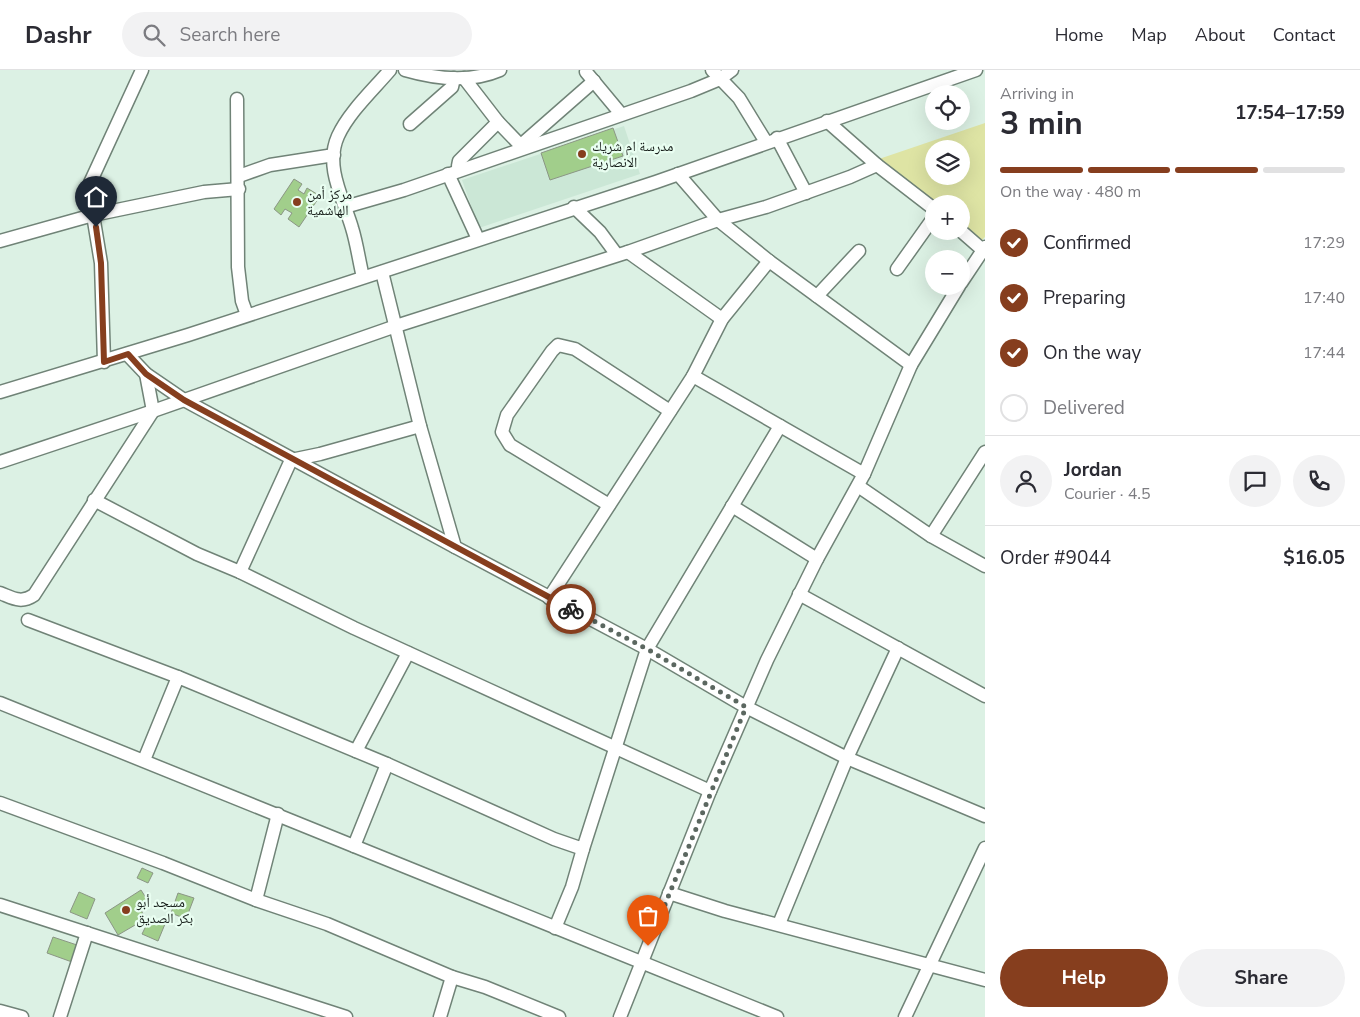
<!DOCTYPE html>
<meta charset="utf-8">
<style>
:root{--surface:#fff;--page:#f2f2f3;--text:#2b2b33;--muted:#7c7c81;--line:#e1e1e2;--accent:#863e1e}
body{margin:0;font-family:"Nunito Sans","Noto Naskh Arabic",sans-serif;background:var(--page);color:var(--text);height:100vh;display:flex;flex-direction:column;font-size:19px;white-space:nowrap}
*{box-sizing:border-box;margin:0}
p{font-size:16px;color:var(--muted)}
.icon{flex:none;width:28px;height:28px;fill:none;stroke:currentColor;stroke-width:2;stroke-linecap:round;stroke-linejoin:round}
.map{position:relative;flex:1;overflow:hidden}
.sheet{display:flex;flex-direction:column;background:var(--surface);width:375px}
.sheet>*{flex:none}
.fabs{position:absolute;left:925px;top:15px;display:grid;gap:10px}
.fabs a{display:grid;place-items:center;width:45px;height:45px;border-radius:50%;background:var(--surface);box-shadow:0 5px 20px #0002;font-size:25px}
.pin{position:absolute;display:grid;place-items:center;width:42px;height:42px;color:#fff;margin:-51px -21px;border-radius:50% 50% 50% 0;rotate:-45deg;box-shadow:0 0 5px #0007}
.pin .icon{rotate:45deg}
.courier{position:absolute;display:grid;place-items:center;width:50px;height:50px;margin:-25px;border:4px solid #863e1e;border-radius:50%;background:#fff;color:#222;box-shadow:0 1px 6px #0007}
.summary em{font-style:normal;font-weight:700}
.summary div{display:flex;flex-direction:column-reverse}
.summary{display:flex;align-items:center;justify-content:space-between;height:85px;padding:0 15px}
h1{font-size:32px;font-weight:700;line-height:38px}
.bar{display:grid;grid-template-columns:repeat(4,1fr);gap:8px 5px;align-content:center;height:60px;padding:0 15px}
.bar i{height:6px;border-radius:4px;background:var(--line)}
.bar .on{background:var(--accent)}
.bar p{grid-column:span 4}
.line{display:flex;align-items:center;gap:12px;padding:0 15px;border-top:1px solid var(--line)}
.line div{flex:1}
.round{display:grid;place-items:center;flex:none;width:52px;height:52px;border-radius:26px;background:var(--page)}
ol{padding:0 15px;list-style:none}
li{display:flex;align-items:center;gap:15px;height:55px}
li p{margin-inline-start:auto}
li .icon{padding:5px;border-radius:50%;background:var(--accent);color:#fff;stroke-width:4}
li:last-child{color:var(--muted)}
li i{width:28px;height:28px;border:2px solid var(--line);border-radius:50%}
.action{display:flex;gap:10px;margin-top:auto;padding:10px 15px}
.action a{flex:1;height:58px;border-radius:30px;background:var(--accent);color:#fff;font-size:20px;font-weight:700;line-height:58px;text-align:center}
.action a+a{background:var(--page);color:var(--text)}
header{display:flex;align-items:center;gap:30px;box-sizing:border-box;height:70px;padding:0 25px;background:var(--surface);border-bottom:1px solid var(--line)}
header strong{font-size:24px}
nav{display:flex;gap:28px;margin-inline-start:auto;font-size:18px}
.search{width:350px;height:45px;background:var(--page);display:flex;align-items:center;gap:12px;box-sizing:border-box;padding:0 18px;border-radius:28px;color:var(--muted);font-size:19px}
main{display:flex;flex:1;min-height:0}
.map>svg:first-child{display:block}
.built{fill:#cbe7d6}
.green{fill:#dee4a4;fill-rule:evenodd}
.building{fill:#a1ce8b;stroke:#8b9685}
.lines{fill:none;stroke-linecap:round;stroke-linejoin:round}
.minor-casing{stroke:#708377;stroke-width:15}
.minor{stroke:#fff;stroke-width:12}
.done{stroke:#5b6760;stroke-width:5;stroke-dasharray:0 9}
.route{stroke:#863e1e;stroke-width:6}
.poi-dot{fill:#863e1e;stroke:#e9fef1;stroke-width:2}
.labels{text-anchor:middle;dominant-baseline:central;stroke-width:4.5;stroke-linejoin:round;paint-order:stroke}
.poi-label{font-size:14px;fill:#161d19;stroke:#e9fef1;text-anchor:start}
</style>
<header>
<strong>Dashr</strong>
<div class="search"><svg class="icon" aria-label="search" viewBox="0 0 24 24"><circle cx="10" cy="10" r="6"/><path d="M15 15l6 6"/></svg>Search here</div>
<nav><a>Home</a><a>Map</a><a>About</a><a>Contact</a></nav>
</header>
<main>
<div class="map">
<svg width="985" height="947" viewBox="0 0 985 947">
<rect width="100%" height="100%" fill="#dcf1e4"/>
<path class="built" d="M624 56 640 104 479 158 462 110Z"/>
<path class="green" d="M985 53V167L979 173 961 158V134H934L876 90ZM934 79H961V106H934Z"/>
<g class="building">
<path d="M613 58 623 86 550 110 541 83Z"/>
<path d="M294 109 302 114 298 120 304 124 307 118 320 126 299 157 288 149 292 143 285 139 281 145 274 139Z"/>
<path d="M142 798 153 803 148 813 137 808Z"/>
<path d="M141 820 148 831 139 836 143 844 142 851 118 865 105 843Z"/>
<path d="M79 822 95 829 87 849 70 842Z"/>
<path d="M178 823 194 828 186 849 171 843Z"/>
<path d="M150 848 165 854 158 871 142 864Z"/>
<path d="M53 867 77 875 72 892 47 883Z"/>
</g>
<g class="lines">
<g class="minor-casing">
<g id="minor">
<path d="M142 0 90 113 89 126 93 145 204 122 239 119"/>
<path d="M405 0C436 9 470 13 500 0"/>
<path d="M712 0 739 28 766 72"/>
<path d="M586 2 621 44"/>
<path d="M464 8 498 52 523 78"/>
<path d="M237 29 238 197 242 231 247 245"/>
<path d="M827 51 877 95 934 139"/>
<path d="M410 54 452 17 454 8"/>
<path d="M777 68 806 123"/>
<path d="M521 75 594 11"/>
<path d="M460 100 458 96 459 91 498 52"/>
<path d="M448 104 478 169"/>
<path d="M678 104 718 150 769 191 911 295"/>
<path d="M239 106 270 95 334 85"/>
<path d="M345 137 404 120 691 21 720 9 732 0"/>
<path d="M574 137 600 162 617 185"/>
<path d="M961 161 985 182"/>
<path d="M0 171 93 145 101 193 104 292"/>
<path d="M628 182 722 249"/>
<path d="M897 199 934 147"/>
<path d="M382 202 420 356 455 477 647 579 746 637 847 688 985 746"/>
<path d="M363 207C359 191 357 174 352 158 344 130 324 97 338 66 349 42 373 20 390 0"/>
<path d="M961 213 985 177"/>
<path d="M817 226 859 181"/>
<path d="M127 284 146 304 184 330 455 477"/>
<path d="M693 306 864 404"/>
<path d="M0 322 188 265 656 112 976 0"/>
<path d="M0 392 153 341 396 256 628 182 718 150 766 137 850 107 877 95"/>
<path d="M858 416 931 466 985 496"/>
<path d="M94 430 197 484 240 502 354 558 710 721"/>
<path d="M609 435 510 375 502 362 507 345 552 281 558 275 575 279 670 341"/>
<path d="M732 436 817 489"/>
<path d="M931 466 985 382"/>
<path d="M240 502 291 390 320 384 420 356"/>
<path d="M0 523C13 528 21 534 34 525L153 341 146 304"/>
<path d="M799 524 985 626"/>
<path d="M549 528 693 306 722 249 769 191"/>
<path d="M28 550 178 607"/>
<path d="M0 633 777 947"/>
<path d="M356 681 408 583"/>
<path d="M144 690 178 607 387 694 554 769 583 779 647 579 780 356"/>
<path d="M0 733 163 793 256 830 327 854 452 907 485 917 559 947"/>
<path d="M354 776 387 694"/>
<path d="M669 823 725 841 985 910"/>
<path d="M256 830 278 744"/>
<path d="M0 835 346 947"/>
<path d="M779 854 847 688 898 578"/>
<path d="M555 858 572 817 583 779"/>
<path d="M0 941 22 947"/>
<path d="M60 947 87 863"/>
<path d="M440 947 452 907"/>
<path d="M620 947 710 721 767 590 817 489 864 404 911 295 959 216"/>
<path d="M905 947 985 778"/>
</g>
</g>
<use href="#minor" class="minor"/>
</g>
<g class="lines">
<path class="done" d="M571 539 647 579 746 637 648 876"/>
<path class="route" d="M96 157 101 193 104 292 128 284 146 304 184 330 571 539"/>
</g>
<g class="poi-dot">
<circle cx="582" cy="84" r="5"/>
<circle cx="297" cy="132" r="5"/>
<circle cx="126" cy="840" r="5"/>
</g>
<g class="labels">
<g class="poi-label">
<text x="592" y="76">مدرسة ام شريك<tspan x="592" dy="16">الانصارية</tspan></text>
<text x="307" y="124">مركز أمن<tspan x="307" dy="16">الهاشمية</tspan></text>
<text x="136" y="832">مسجد أبو<tspan x="136" dy="16">بكر الصديق</tspan></text>
</g>
</g>
</svg>
<div class="fabs">
<a><svg class="icon" aria-label="locate" viewBox="0 0 24 24"><circle cx="12" cy="12" r="6"/><path d="M12 2v4M12 18v4M2 12h4M18 12h4"/></svg></a>
<a><svg class="icon" aria-label="layers" viewBox="0 0 24 24"><path d="M12 4l9 5-9 5-9-5zM3 14l9 5 9-5"/></svg></a>
<a>+</a>
<a>−</a>
</div>
<div class="pin" style="left:648px;top:876px;background:#ea580c"><svg class="icon" aria-label="bag" viewBox="0 0 24 24"><path d="M5 8h14l-1 12H6zM9 8a3 3 0 0 1 6 0"/></svg></div>
<div class="pin" style="left:96px;top:157px;background:#1f2937"><svg class="icon" aria-label="home" viewBox="0 0 24 24"><path d="M3 11l9-7 9 7M6 9v11h12V9"/></svg></div>
<div class="courier" style="left:571px;top:539px"><svg class="icon" aria-label="bike" viewBox="0 0 24 24"><circle cx="6" cy="16" r="4"/><circle cx="18" cy="16" r="4"/><path d="M6 16l4-8h5l3 8M10 8l3 8H6M13 5h3"/></svg></div>
</div>
<section class="sheet">
<div class="summary"><div><h1>3 min</h1><p>Arriving in</p></div><em>17:54–17:59</em></div>
<div class="bar"><i class="on"></i><i class="on"></i><i class="on"></i><i></i><p>On the way · 480 m</p></div>
<ol>
<li><svg class="icon" aria-label="check" viewBox="0 0 24 24"><path d="M5 12l5 5 9-10"/></svg>Confirmed<p>17:29</p></li>
<li><svg class="icon" aria-label="check" viewBox="0 0 24 24"><path d="M5 12l5 5 9-10"/></svg>Preparing<p>17:40</p></li>
<li><svg class="icon" aria-label="check" viewBox="0 0 24 24"><path d="M5 12l5 5 9-10"/></svg>On the way<p>17:44</p></li>
<li><i></i>Delivered</li>
</ol>
<div class="line" style="height:90px"><a class="round"><svg class="icon" aria-label="person" viewBox="0 0 24 24"><circle cx="12" cy="8" r="4"/><path d="M4 21q1-7 8-7t8 7"/></svg></a><div><b>Jordan</b><p>Courier · 4.5</p></div><a class="round"><svg class="icon" aria-label="chat" viewBox="0 0 24 24"><path d="M4 5h16v11H9l-5 4z"/></svg></a><a class="round"><svg class="icon" aria-label="phone" viewBox="0 0 24 24"><path d="M5 4h4l2 5-3 2q2 4 5 5l2-3 5 2v4C11 20 4 13 5 4z"/></svg></a></div>
<div class="line" style="height:65px"><div>Order #9044</div><b>$16.05</b></div>
<div class="action"><a>Help</a><a>Share</a></div>
</section>
</main>
